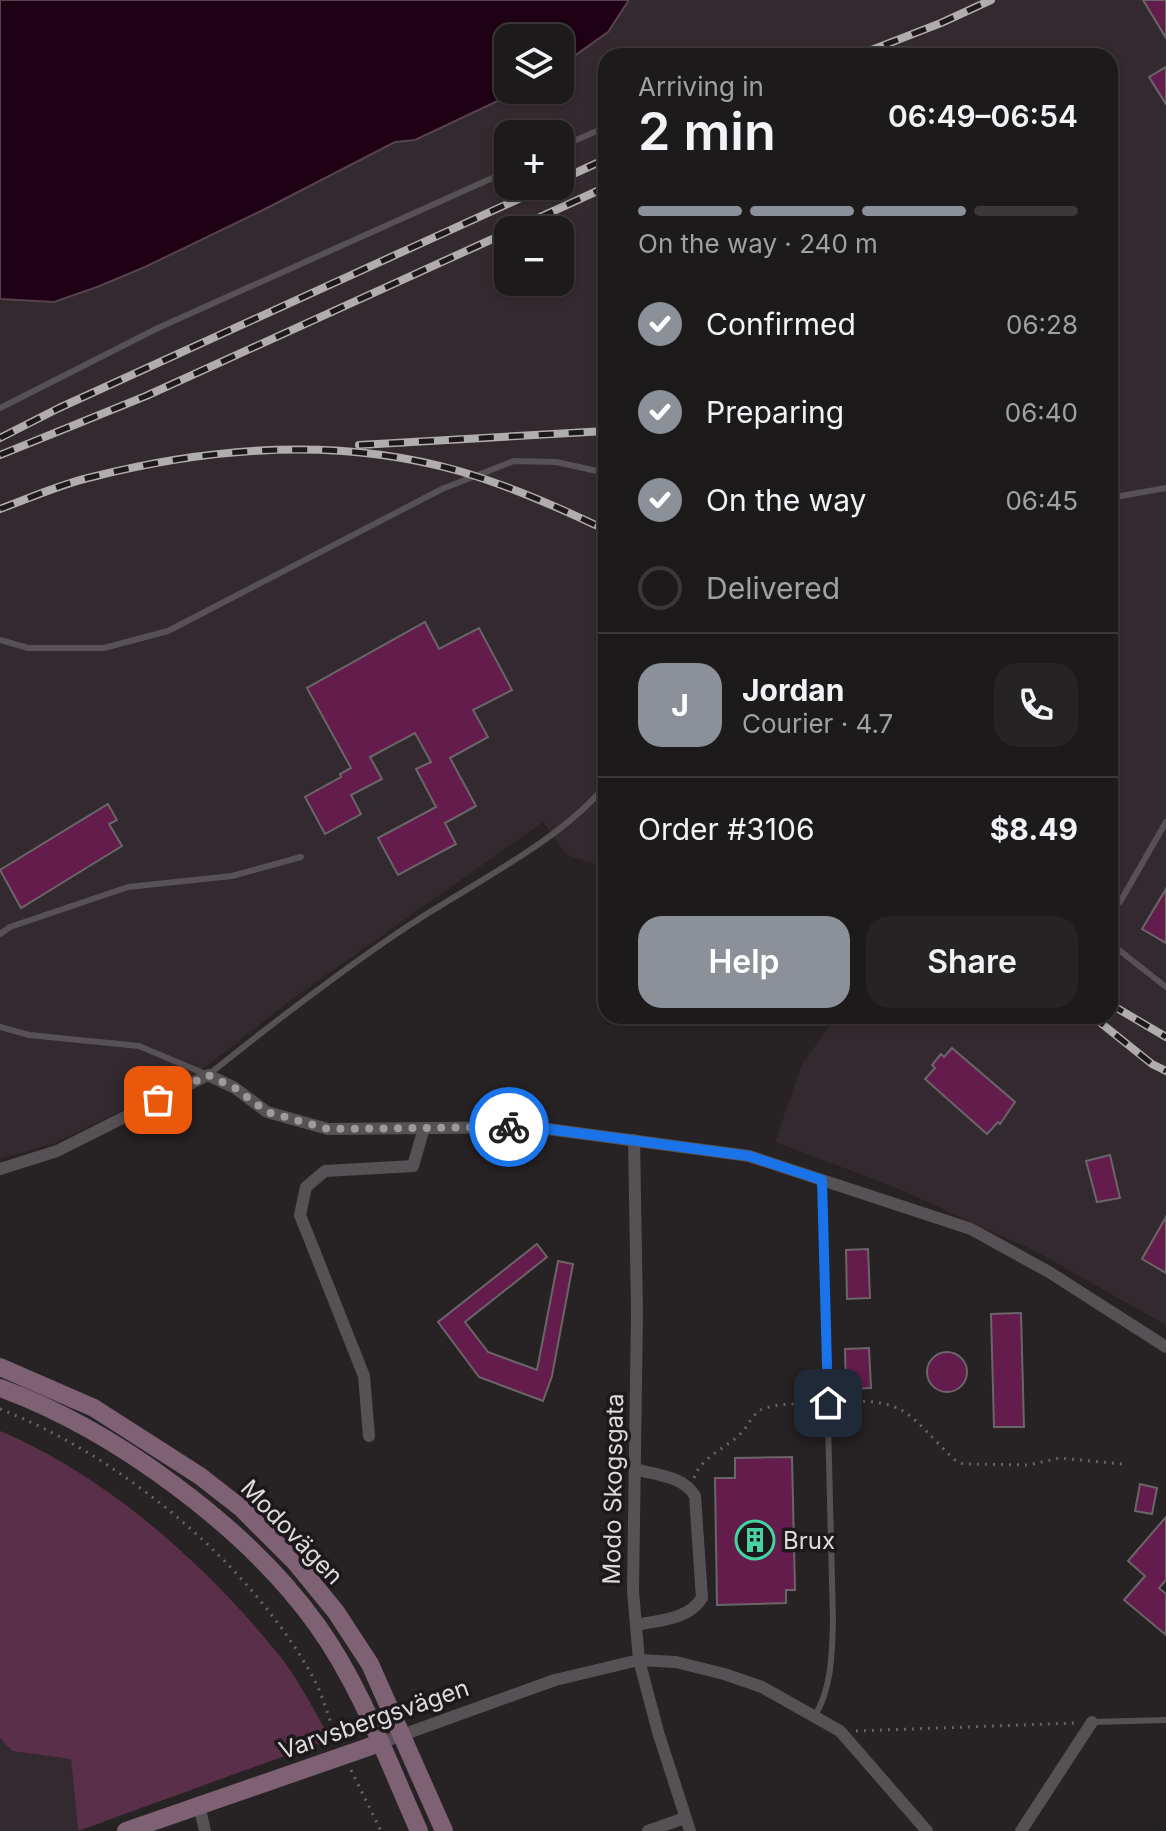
<!DOCTYPE html>
<meta charset="utf-8">
<style>
:root{--surface:#1d1a1b;--page:#252324;--text:#f1f3f6;--muted:#a0a1a3;--line:#3b383a;--accent:#8c9099}
body{margin:0;font-family:Inter,sans-serif;background:var(--page);color:var(--text);height:100vh;display:flex;flex-direction:column;font-size:30px;white-space:nowrap}
*{box-sizing:border-box;margin:0}
p{font-size:26px;color:var(--muted)}
.icon{flex:none;width:44px;height:44px;fill:none;stroke:currentColor;stroke-width:2;stroke-linecap:round;stroke-linejoin:round}
.map{position:relative;flex:1;overflow:hidden}
.panel{position:absolute;left:598px;top:48px;width:520px;height:976px;display:flex;flex-direction:column;background:var(--surface);border-radius:24px;box-shadow:0 2px 6px #0004,0 0 0 2px var(--line)}
.panel>*{flex:none}
.fabs{position:absolute;left:494px;top:24px;display:grid;gap:16px}
.fabs a{display:grid;place-items:center;width:80px;height:80px;border-radius:16px;background:var(--surface);box-shadow:0 2px 6px #0004,0 0 0 2px var(--line);font-size:40px}
.pin{position:absolute;display:grid;place-items:center;width:68px;height:68px;color:#fff;margin:-34px;border-radius:16px;box-shadow:0 4px 12px #0006}
.courier{position:absolute;display:grid;place-items:center;width:80px;height:80px;margin:-40px;border:6px solid #1a73e8;border-radius:50%;background:#fff;color:#222;box-shadow:0 2px 10px #0007}
.summary em{font-style:normal;font-weight:600}
.summary div{display:flex;flex-direction:column-reverse}
.summary{display:flex;align-items:center;justify-content:space-between;height:136px;padding:0 40px}
h1{font-size:52px;font-weight:600;line-height:60px}
.bar{display:grid;grid-template-columns:repeat(4,1fr);gap:12px 8px;align-content:center;height:96px;padding:0 40px}
.bar i{height:10px;border-radius:6px;background:var(--line)}
.bar .current{background:var(--accent)}
.bar p{grid-column:span 4}
.line{display:flex;align-items:center;gap:20px;padding:0 40px;border-top:2px solid var(--line)}
.line div{flex:1}
.round{display:grid;place-items:center;flex:none;width:84px;height:84px;border-radius:24px;background:var(--page)}
ol{padding:0 40px;list-style:none}
li{display:flex;align-items:center;gap:24px;height:88px}
li p{margin-inline-start:auto}
li .icon{padding:8px;border-radius:50%;background:var(--accent);color:#fff;stroke-width:4}
li:last-child{color:var(--muted)}
li i{width:44px;height:44px;border:4px solid var(--line);border-radius:50%}
.button{display:flex;gap:16px;margin-top:auto;padding:16px 40px}
.button a{flex:1;height:92px;border-radius:24px;background:var(--accent);color:#fff;font-size:32px;font-weight:600;line-height:92px;text-align:center}
.button a+a{background:var(--page);color:var(--text)}
.map>svg:first-child{display:block}
.built{fill:#332a30;fill-rule:evenodd}
.green{fill:#5a2f49}
.water{fill:#1f0014;stroke:#584250;stroke-width:2}
.building{fill:#641c4c;stroke:#6a6568;stroke-width:2}
.lines{fill:none;stroke-linecap:round;stroke-linejoin:round}
.path{stroke:#686365;stroke-width:3;stroke-dasharray:2 6;stroke-linecap:butt}
.lane{stroke:#565154;stroke-width:6}
.street{stroke:#565154;stroke-width:12}
.secondary{stroke:#7e6172;stroke-width:18}
.rail-casing{stroke:#b0adae;stroke-width:8}
.rail{stroke:#1d181b;stroke-width:5;stroke-dasharray:15;stroke-linecap:butt}
.done{stroke:#9e9a9c;stroke-width:8;stroke-dasharray:0 14.4}
.route{stroke:#1a73e8;stroke-width:10}
.labels{text-anchor:middle;dominant-baseline:central;stroke-width:7;stroke-linejoin:round;paint-order:stroke}
.street-label{font-size:24px;fill:#dedbdc;stroke:#1d181b}
.poi-label{font-size:24px;fill:#dedbdc;stroke:#1d181b;text-anchor:start}
</style>
<div class="map">
<svg width="1166" height="1831" viewBox="0 0 1166 1831">
<rect width="100%" height="100%" fill="#272224"/>
<g class="built">
<path d="M629 0H1166V1325L1035 1251 892 1186 775 1142 802 1064 837 1016H1110V56H606V867L567 855 543 822 291 1000 197 1074 55 1143 0 1159V299L54 302 97 287 145 267 265 209 396 142 415 140 521 90H560V66L608 32ZM508 134H560V186H508ZM508 230H560V282H508Z"/>
<path d="M0 1738 12 1751 71 1758 78 1831H0Z"/>
</g>
<path class="green" d="M0 1431C108 1476 211 1569 283 1660 301 1684 315 1713 331 1739L78 1831 71 1759 12 1751 0 1738Z"/>
<path class="water" d="M0 0H629L608 32 560 66V38H508V90H521L415 140 395 142 265 209 145 267 97 287 54 302 0 299Z"/>
<g class="building">
<path d="M1143 0H1166V38Z"/>
<path d="M1166 67V104L1149 77Z"/>
<path d="M425 622 439 649 479 628 512 690 473 710 488 737 450 758 476 806 445 823 456 844 398 875 378 838 436 807 416 769 431 762 415 733 370 757 382 779 351 795 361 814 325 834 305 797 341 777 340 774 351 768 307 688Z"/>
<path d="M108 804 117 820 109 824 122 846 21 908 0 870Z"/>
<path d="M1166 889V943L1142 929Z"/>
<path d="M952 1048 1015 1102 1000 1124 998 1122 987 1134 925 1079 935 1068 932 1065 941 1054 944 1057Z"/>
<path d="M1110 1155 1120 1198 1097 1202 1086 1161Z"/>
<path d="M1166 1217V1273L1142 1259Z"/>
<path d="M537 1244 547 1257 465 1322 488 1352 537 1370 558 1261 573 1264 552 1376 543 1401 479 1377 438 1322Z"/>
<path d="M868 1249 870 1298 847 1299 846 1250Z"/>
<path d="M1021 1313 1024 1427H994L991 1314Z"/>
<path d="M869 1348 871 1388 846 1389 845 1349Z"/>
<circle cx="947" cy="1372" r="20"/>
<path d="M792 1457 795 1590H786V1603L717 1605 715 1478H735V1458Z"/>
<path d="M1140 1484 1157 1488 1152 1514 1135 1511Z"/>
<path d="M1166 1517V1580L1159 1588 1166 1594V1635L1124 1600 1145 1576 1128 1561Z"/>
</g>
<g class="lines">
<g class="path">
<path d="M839 1402C909 1397 909 1417 955 1460L963 1464 1028 1465 1060 1458 1122 1464"/>
<path d="M0 1409C121 1456 251 1564 314 1679 324 1698 329 1721 338 1741"/>
<path d="M694 1478C701 1456 728 1448 743 1431 749 1424 754 1412 763 1409 781 1402 801 1405 819 1403"/>
<path d="M856 1731 1076 1723"/>
<path d="M351 1770 381 1831"/>
</g>
<g class="lane">
<path d="M560 147 606 127"/>
<path d="M0 408 158 328 508 171"/>
<path d="M1110 498 1166 488"/>
<path d="M0 640 28 648H104L168 631 442 489 514 461 556 462 606 473"/>
<path d="M1120 902 1166 822"/>
<path d="M0 934 10 927 128 887 232 876 301 857"/>
<path d="M1110 943 1166 987"/>
<path d="M0 1027 29 1035 139 1046 208 1075C273 1023 339 972 408 926 471 884 558 843 606 785"/>
<path d="M815 1716C832 1686 832 1654 833 1621L822 1180"/>
<path d="M1092 1722 1166 1720"/>
</g>
<g class="street">
<path d="M634 1140 637 1312 633 1591 639 1660 658 1732 690 1831"/>
<path d="M0 1169 57 1151 208 1075 235 1088 267 1112 328 1129 533 1127 749 1156 971 1229 1049 1272 1166 1347"/>
<path d="M369 1436 364 1376 300 1215 306 1187 325 1171 413 1166 424 1128"/>
<path d="M635 1469C655 1475 684 1476 695 1496L702 1598C688 1620 659 1620 636 1625"/>
<path d="M380 1743 555 1680 639 1660 676 1662 724 1674 762 1687 840 1731 927 1831"/>
<path d="M199 1804 205 1831"/>
<path d="M648 1831 685 1818"/>
<path d="M1021 1831 1092 1722"/>
</g>
<g class="secondary">
<path d="M0 1367 94 1408 200 1476 241 1508 296 1563 336 1612 370 1664 444 1831"/>
<path d="M0 1388C113 1429 247 1527 317 1625 361 1686 388 1762 419 1831"/>
<path d="M126 1831 380 1743"/>
</g>
<g class="rail-casing">
<g id="rail">
<path d="M856 56 941 23 991 0"/>
<path d="M560 180 606 159"/>
<path d="M512 230 606 187"/>
<path d="M0 438 59 408 547 186"/>
<path d="M359 445 606 431"/>
<path d="M0 455 146 396 508 232"/>
<path d="M0 509C30 498 61 484 92 477 211 447 339 437 459 471 510 486 558 507 606 530"/>
<path d="M1110 1004 1166 1037"/>
<path d="M1092 1016 1152 1064 1166 1071"/>
</g>
</g>
<use href="#rail" class="rail"/>
</g>
<g class="lines">
<path class="done" d="M158 1100 208 1075 235 1088 267 1112 328 1129 509 1127"/>
<path class="route" d="M509 1127H533L749 1156 822 1180 828 1403"/>
</g>
<defs>
<g id="building-ring" transform="scale(2)"><circle r="9.5" fill="#1d181b" stroke="#45d49f" stroke-width="1.5"/><path d="M-4-6H4V6H1V3H-1V6H-4ZM-2.5-4.3h1.7v1.8h-1.7ZM.8-4.3h1.7v1.8H.8ZM-2.5-1h1.7V.8h-1.7ZM.8-1h1.7V.8H.8Z" fill="#45d49f"/></g>
</defs>
<g fill-rule="evenodd">
<use href="#building-ring" x="755" y="1540"/>
</g>
<g class="labels">
<g class="street-label">
<text transform="translate(613 1489) rotate(-89)">Modo Skogsgata</text>
<text transform="translate(292 1532) rotate(46)">Modovägen</text>
<text transform="translate(374 1719) rotate(-19)">Varvsbergsvägen</text>
</g>
<g class="poi-label">
<text x="783" y="1540">Brux</text>
</g>
</g>
</svg>
<div class="fabs">
<a><svg class="icon" aria-label="layers" viewBox="0 0 24 24"><path d="M12 4l9 5-9 5-9-5zM3 14l9 5 9-5"/></svg></a>
<a>+</a>
<a>−</a>
</div>
<div class="pin" style="left:158px;top:1100px;background:#ea580c"><svg class="icon" aria-label="bag" viewBox="0 0 24 24"><path d="M5 8h14l-1 12H6zM9 8a3 3 0 0 1 6 0"/></svg></div>
<div class="pin" style="left:828px;top:1403px;background:#1f2937"><svg class="icon" aria-label="home" viewBox="0 0 24 24"><path d="M3 11l9-7 9 7M6 9v11h12V9"/></svg></div>
<div class="courier" style="left:509px;top:1127px"><svg class="icon" aria-label="bike" viewBox="0 0 24 24"><circle cx="6" cy="16" r="4"/><circle cx="18" cy="16" r="4"/><path d="M6 16l4-8h5l3 8M10 8l3 8H6M13 5h3"/></svg></div>
<section class="panel">
<div class="summary"><div><h1>2 min</h1><p>Arriving in</p></div><em>06:49–06:54</em></div>
<div class="bar"><i class="current"></i><i class="current"></i><i class="current"></i><i></i><p>On the way · 240 m</p></div>
<ol>
<li><svg class="icon" aria-label="check" viewBox="0 0 24 24"><path d="M5 12l5 5 9-10"/></svg>Confirmed<p>06:28</p></li>
<li><svg class="icon" aria-label="check" viewBox="0 0 24 24"><path d="M5 12l5 5 9-10"/></svg>Preparing<p>06:40</p></li>
<li><svg class="icon" aria-label="check" viewBox="0 0 24 24"><path d="M5 12l5 5 9-10"/></svg>On the way<p>06:45</p></li>
<li><i></i>Delivered</li>
</ol>
<div class="line" style="height:144px"><b class="round" style="background:var(--accent);color:#fff">J</b><div><b>Jordan</b><p>Courier · 4.7</p></div><a class="round"><svg class="icon" aria-label="phone" viewBox="0 0 24 24"><path d="M5 4h4l2 5-3 2q2 4 5 5l2-3 5 2v4C11 20 4 13 5 4z"/></svg></a></div>
<div class="line" style="height:104px"><div>Order #3106</div><b>$8.49</b></div>
<div class="button"><a>Help</a><a>Share</a></div>
</section>
</div>
